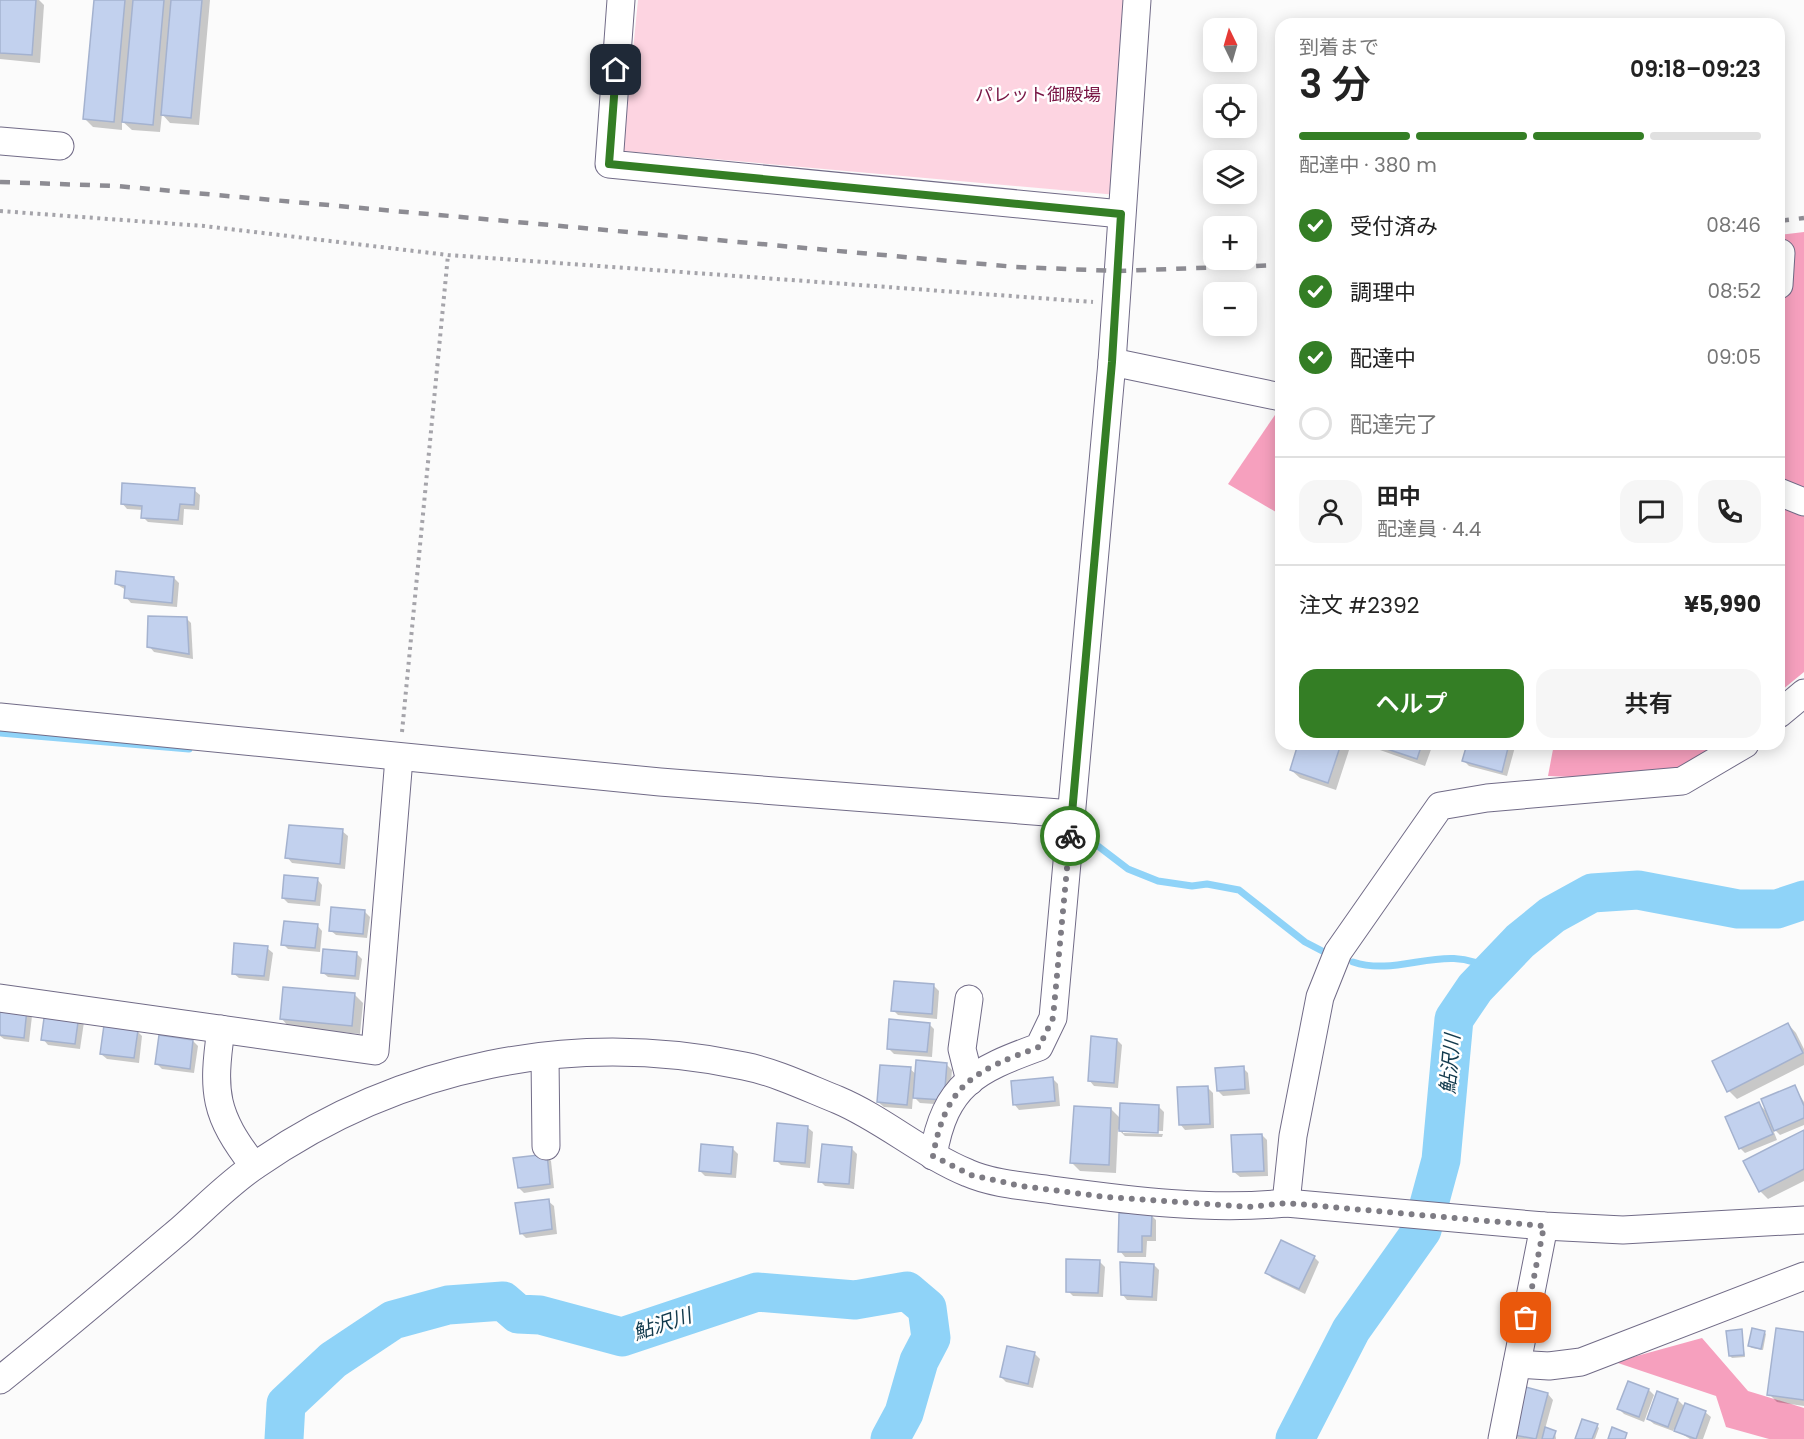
<!DOCTYPE html>
<html lang="ja">
<meta charset="utf-8">
<style>
:root{--surface:#fff;--page:#f6f6f6;--text:#222;--muted:#767676;--line:#e0e0e0;--accent:#347e25}
body{margin:0;font-family:Poppins,"Noto Sans JP",sans-serif;background:var(--page);color:var(--text);height:100vh;display:flex;flex-direction:column;font-size:22px;white-space:nowrap}
*{box-sizing:border-box;margin:0}
p{font-size:20px;color:var(--muted)}
.icon{flex:none;width:33px;height:33px;fill:none;stroke:currentColor;stroke-width:2;stroke-linecap:round;stroke-linejoin:round}
.map{position:relative;flex:1;overflow:hidden}
.side{position:absolute;left:1275px;top:18px;width:510px;height:732px;display:flex;flex-direction:column;background:var(--surface);border-radius:18px;box-shadow:0 3px 15px #0003}
.side>*{flex:none}
.needle{width:39px;rotate:355deg}
.controls{position:absolute;left:1203px;top:18px;display:grid;gap:12px}
.controls a{display:grid;place-items:center;width:54px;height:54px;border-radius:12px;background:var(--surface);box-shadow:0 3px 15px #0003;font-size:30px}
.pin{position:absolute;display:grid;place-items:center;width:51px;height:51px;color:#fff;margin:-26px;border-radius:12px;box-shadow:0 3px 9px #0006}
.courier{position:absolute;display:grid;place-items:center;width:60px;height:60px;margin:-30px;border:4px solid #347e25;border-radius:50%;background:#fff;color:#222;box-shadow:0 2px 8px #0007}
.headline em{font-style:normal;font-weight:600}
.headline div{display:flex;flex-direction:column-reverse}
.headline{display:flex;align-items:center;justify-content:space-between;height:102px;padding:0 24px}
h1{font-size:39px;font-weight:600;line-height:45px}
.bar{display:grid;grid-template-columns:repeat(4,1fr);gap:9px 6px;align-content:center;height:72px;padding:0 24px}
.bar i{height:8px;border-radius:4px;background:var(--line)}
.bar .active{background:var(--accent)}
.bar p{grid-column:span 4}
.line{display:flex;align-items:center;gap:15px;padding:0 24px;border-top:2px solid var(--line)}
.line div{flex:1}
.round{display:grid;place-items:center;flex:none;width:63px;height:63px;border-radius:18px;background:var(--page)}
ol{padding:0 24px;list-style:none}
li{display:flex;align-items:center;gap:18px;height:66px}
li p{margin-inline-start:auto}
li .icon{padding:6px;border-radius:50%;background:var(--accent);color:#fff;stroke-width:4}
li:last-child{color:var(--muted)}
li i{width:33px;height:33px;border:3px solid var(--line);border-radius:50%}
.primary-button{display:flex;gap:12px;margin-top:auto;padding:12px 24px}
.primary-button a{flex:1;height:69px;border-radius:18px;background:var(--accent);color:#fff;font-size:24px;font-weight:600;line-height:69px;text-align:center}
.primary-button a+a{background:var(--page);color:var(--text)}
.map>svg:first-child{display:block}
.green{fill:#fdd4e1}
.forest{fill:#f6a0be}
.shadow{fill:#0003}
.lines{fill:none;stroke-linecap:round;stroke-linejoin:round}
.stream{stroke:#8fd3f8;stroke-width:7}
.river{stroke:#8fd3f8;stroke-width:39}
.building{fill:#c2d1ee;stroke:#a4b2cf;stroke-width:1.5}
.minor-casing{stroke:#716b87;stroke-width:29}
.path{stroke:#a5a4aa;stroke-width:4;stroke-dasharray:3 4.5;stroke-linecap:butt}
.minor{stroke:#fff;stroke-width:27}
.rail{stroke:#8d8c93;stroke-width:4.5;stroke-dasharray:10 10;stroke-linecap:butt}
.done{stroke:#7e7c84;stroke-width:6;stroke-dasharray:0 10.8}
.route{stroke:#347e25;stroke-width:8}
.labels{text-anchor:middle;dominant-baseline:central;stroke-width:5;stroke-linejoin:round;paint-order:stroke}
.park-label{font-size:18px;fill:#781544;stroke:#fff}
.water-label{font-size:20px;font-style:italic;fill:#123a4d;stroke:#fff}
</style>
<div class="map">
<svg width="1804" height="1439" viewBox="0 0 1804 1439">
<rect width="100%" height="100%" fill="#fbfbfb"/>
<path class="green" d="M638 0H1139L1128 196 623 151Z"/>
<g class="forest">
<path d="M1804 232V672L1782 690 1779 658V235Z"/>
<path d="M1281 406V515L1228 484Z"/>
<path d="M1554 744H1724L1665 781 1548 776Z"/>
<path d="M1702 1338 1748 1391 1804 1408V1439H1769L1726 1427 1716 1396 1615 1362Z"/>
</g>
<g class="shadow">
<path d="M0 0H39L44 5 40 63 0 59Z"/>
<path d="M96 0H210L199 125 170 123 162 114 160 132 132 130 122 121V130L93 127 85 119Z"/>
<path d="M194 490 200 495 199 510 184 509 183 525 148 522 143 517V510L127 509 122 503Z"/>
<path d="M174 578 179 583 177 607 131 603 126 597V590L116 584Z"/>
<path d="M186 618 191 623 193 659 154 652 149 646Z"/>
<path d="M1300 744H1351L1336 790 1300 778 1291 770Z"/>
<path d="M1363 744H1433L1425 766Z"/>
<path d="M1468 744H1512L1515 747 1507 776 1469 766 1464 761Z"/>
<path d="M342 831 348 836 345 869 292 863 287 857Z"/>
<path d="M317 879 322 885 320 906 288 903 283 898Z"/>
<path d="M364 911 370 917 367 938 336 935 330 930Z"/>
<path d="M317 925 322 931 320 952 288 949 283 944Z"/>
<path d="M267 948 273 953 269 981 239 978 233 973Z"/>
<path d="M356 953 362 959 359 980 328 977 322 972Z"/>
<path d="M934 986 939 991 937 1019 898 1015 893 1010Z"/>
<path d="M355 995 363 1003 360 1034 289 1027 281 1018Z"/>
<path d="M2 1007 32 1016 29 1042 4 1039 0 1036Z"/>
<path d="M46 1013 84 1022 80 1049 48 1045 43 1039Z"/>
<path d="M929 1024 934 1029 932 1057 894 1054 889 1049Z"/>
<path d="M1788 1024 1796 1033 1804 1049V1065L1737 1099 1729 1091Z"/>
<path d="M137 1031 142 1036 139 1063 107 1059 101 1054Z"/>
<path d="M1117 1040 1122 1045 1118 1088 1094 1086 1089 1080Z"/>
<path d="M193 1041 198 1046 194 1073 162 1069 157 1064Z"/>
<path d="M947 1065 952 1070 949 1105 920 1103 913 1096 912 1109 884 1107 878 1102 910 1069 917 1075Z"/>
<path d="M1243 1068 1248 1073 1250 1094 1223 1096 1218 1091Z"/>
<path d="M1053 1079 1058 1084 1060 1106 1019 1110 1014 1104Z"/>
<path d="M1794 1086 1804 1102V1125L1780 1135 1772 1127 1777 1140 1745 1153 1740 1148 1759 1104 1768 1113Z"/>
<path d="M1208 1088 1213 1093 1214 1128 1185 1130 1180 1124Z"/>
<path d="M1159 1107 1164 1112 1163 1131 1123 1130V1133L1163 1134 1162 1137 1125 1136 1118 1129 1116 1173 1080 1171 1072 1163 1111 1109 1121 1119Z"/>
<path d="M807 1127 813 1132 810 1168 781 1165 776 1160Z"/>
<path d="M1804 1132V1181L1768 1199 1760 1191Z"/>
<path d="M1262 1135 1267 1140 1268 1176 1240 1177 1234 1172Z"/>
<path d="M851 1148 857 1154 854 1189 825 1186 820 1181Z"/>
<path d="M733 1149 738 1154 736 1178 705 1176 700 1171Z"/>
<path d="M546 1155 551 1161 554 1188 524 1193 519 1188Z"/>
<path d="M548 1201 554 1206 557 1234 526 1238 521 1233Z"/>
<path d="M1151 1215 1156 1220V1241H1147L1146 1257H1125L1120 1251Z"/>
<path d="M1314 1257 1319 1262 1305 1294 1272 1278 1267 1273Z"/>
<path d="M1100 1262 1105 1267 1103 1297 1073 1296 1068 1291Z"/>
<path d="M1154 1265 1159 1270 1157 1301 1127 1300 1122 1294Z"/>
<path d="M1741 1331 1745 1357 1732 1358 1730 1356Z"/>
<path d="M1764 1332 1766 1334 1763 1350 1752 1348 1749 1346Z"/>
<path d="M1804 1333V1406L1777 1402 1769 1394Z"/>
<path d="M1008 1348 1035 1354 1040 1359 1033 1388 1006 1382 1001 1377Z"/>
<path d="M1629 1383 1649 1390 1654 1395 1644 1422 1624 1414 1619 1409Z"/>
<path d="M1523 1388 1548 1394 1553 1400 1545 1429 1555 1432 1556 1439H1518L1511 1433Z"/>
<path d="M1658 1393 1678 1400 1685 1407 1705 1412 1711 1417 1703 1439H1690L1674 1429 1673 1431 1654 1424 1648 1419Z"/>
<path d="M1597 1426 1599 1428 1595 1439H1577Z"/>
</g>
<g class="lines">
<g class="stream">
<path d="M0 733 189 749"/>
<path d="M1077 830 1128 869 1158 881 1192 886 1207 884 1239 890 1305 942 1328 954"/>
<path d="M1353 962C1401 978 1447 940 1492 971"/>
</g>
<g class="river">
<path d="M284 1439 286 1404 333 1360 393 1320 448 1305 503 1301 518 1314 540 1315 622 1337 757 1292 855 1300 907 1291 927 1308 931 1338 919 1361 904 1413 890 1439"/>
<path d="M1295 1439 1351 1330 1422 1230 1441 1160 1454 1019 1475 988 1520 941 1552 915 1592 893 1638 890 1738 909H1777L1804 900"/>
</g>
</g>
<g class="building">
<path d="M0 0H36L32 55 0 53Z"/>
<path d="M94 0H125L114 122 83 119Z"/>
<path d="M133 0H164L153 125 122 122Z"/>
<path d="M171 0H202L191 118 161 115Z"/>
<path d="M122 483 195 488 194 505 180 504 178 520 141 518 142 506 121 504Z"/>
<path d="M116 571 174 577 172 603 124 598 125 586 115 584Z"/>
<path d="M148 616 187 617 189 654 147 647Z"/>
<path d="M1298 744H1341L1328 783 1290 770Z"/>
<path d="M1372 744H1422L1417 759Z"/>
<path d="M1467 744H1509L1502 772 1462 761Z"/>
<path d="M289 825 343 829 340 864 285 858Z"/>
<path d="M284 875 318 878 315 901 282 898Z"/>
<path d="M331 907 365 910 363 934 329 931Z"/>
<path d="M284 921 318 924 315 948 281 945Z"/>
<path d="M234 943 268 946 264 976 232 974Z"/>
<path d="M323 949 357 952 355 976 321 973Z"/>
<path d="M894 981 934 984 932 1014 891 1011Z"/>
<path d="M283 987 355 993 352 1026 280 1019Z"/>
<path d="M0 1009H27L24 1038 0 1035Z"/>
<path d="M45 1011 79 1015 75 1044 41 1040Z"/>
<path d="M889 1019 930 1023 927 1052 887 1049Z"/>
<path d="M1788 1023 1803 1053 1727 1092 1712 1061Z"/>
<path d="M104 1025 138 1030 134 1058 100 1054Z"/>
<path d="M159 1035 193 1040 190 1069 155 1064Z"/>
<path d="M1091 1036 1117 1039 1114 1083 1088 1081Z"/>
<path d="M916 1060 947 1063 944 1100 913 1098Z"/>
<path d="M880 1065 911 1067 907 1105 877 1102Z"/>
<path d="M1244 1066 1245 1089 1217 1091 1215 1068Z"/>
<path d="M1053 1077 1055 1101 1013 1105 1011 1081Z"/>
<path d="M1795 1085 1804 1106V1118L1774 1131 1761 1099Z"/>
<path d="M1208 1086 1210 1124 1179 1125 1177 1087Z"/>
<path d="M1759 1102 1773 1134 1739 1149 1725 1117Z"/>
<path d="M1120 1103 1159 1105 1158 1133 1119 1131Z"/>
<path d="M1074 1106 1111 1108 1109 1165 1070 1163Z"/>
<path d="M777 1123 808 1126 805 1163 774 1161Z"/>
<path d="M1804 1130V1169L1759 1192 1743 1161Z"/>
<path d="M1262 1134 1264 1171 1233 1172 1231 1135Z"/>
<path d="M701 1144 733 1147 731 1174 699 1171Z"/>
<path d="M822 1144 852 1147 849 1184 818 1182Z"/>
<path d="M547 1154 550 1184 518 1188 513 1158Z"/>
<path d="M549 1199 552 1229 520 1234 515 1203Z"/>
<path d="M1119 1213H1152L1151 1236H1142V1252H1118Z"/>
<path d="M1281 1240 1315 1256 1299 1289 1265 1273Z"/>
<path d="M1066 1259 1100 1260 1098 1293 1066 1292Z"/>
<path d="M1120 1262 1154 1264 1152 1297 1121 1295Z"/>
<path d="M1752 1328 1765 1331 1761 1349 1748 1346Z"/>
<path d="M1776 1328 1804 1332V1400L1767 1395Z"/>
<path d="M1742 1329 1744 1355 1729 1356 1726 1331Z"/>
<path d="M1007 1346 1035 1352 1028 1384 1000 1377Z"/>
<path d="M1628 1381 1649 1389 1639 1417 1617 1409Z"/>
<path d="M1522 1386 1548 1393 1536 1439 1509 1434Z"/>
<path d="M1657 1391 1678 1399 1668 1427 1647 1419Z"/>
<path d="M1685 1403 1706 1411 1696 1439 1674 1431Z"/>
<path d="M1582 1419 1598 1424 1592 1439H1575Z"/>
<path d="M1545 1427 1556 1431 1553 1439H1542Z"/>
<path d="M1612 1427 1627 1433 1625 1439H1608Z"/>
</g>
<g class="lines">
<g class="minor-casing">
<g id="minor">
<path d="M621 0 609 164 1121 214"/>
<path d="M0 141 60 146"/>
<path d="M1779 285 1781 253"/>
<path d="M1112 362 1281 397"/>
<path d="M1779 492 1804 502"/>
<path d="M1779 714 1804 693"/>
<path d="M0 717 660 782 1072 814"/>
<path d="M0 998 375 1051 399 758"/>
<path d="M969 999 962 1049 970 1081"/>
<path d="M221 1029C212 1093 214 1114 254 1166"/>
<path d="M545 1057 546 1146"/>
<path d="M933 1156C945 1084 976 1070 1039 1047L1053 1018 1112 362 1137 0"/>
<path d="M1286 1203 1293 1136 1320 997 1338 952 1440 806 1487 798 1682 781 1745 744"/>
<path d="M1517 1364 1549 1366 1581 1362 1804 1276"/>
<path d="M0 1380C61 1331 121 1280 180 1230 205 1208 229 1183 256 1165 400 1065 573 1030 744 1066 775 1072 808 1088 838 1100 883 1119 922 1154 968 1173 993 1184 1025 1186 1052 1190 1128 1200 1209 1211 1286 1203L1544 1226 1623 1230 1804 1220"/>
<path d="M1502 1439 1544 1226"/>
</g>
</g>
<g class="path">
<path d="M0 211 204 226 448 255 1093 302"/>
<path d="M402 732 448 255"/>
</g>
<use href="#minor" class="minor"/>
<g class="rail">
<path d="M0 182 117 186 1016 267 1116 271 1281 265"/>
<path d="M1779 221 1804 218"/>
</g>
</g>
<g class="lines">
<path class="done" d="M1070 836 1053 1018 1039 1047C975 1071 946 1083 933 1156L971 1175 1021 1186 1106 1197 1249 1207 1286 1203 1544 1226 1526 1318"/>
<path class="route" d="M616 70 609 164 1121 214 1112 362 1070 836"/>
</g>
<g class="labels">
<g class="park-label">
<text x="1038" y="94">パレット御殿場</text>
</g>
<g class="water-label">
<text transform="translate(1450 1064) rotate(-85)">鮎沢川</text>
<text transform="translate(662 1324) rotate(-18)">鮎沢川</text>
</g>
</g>
</svg>
<div class="controls">
<a><svg class="needle" viewBox="-14 -14 28 28"><path d="M0-13l5 13h-10z" fill="#e53935"/><path d="M0 13l5-13h-10z" fill="#767676"/></svg></a>
<a><svg class="icon" aria-label="locate" viewBox="0 0 24 24"><circle cx="12" cy="12" r="6"/><path d="M12 2v4M12 18v4M2 12h4M18 12h4"/></svg></a>
<a><svg class="icon" aria-label="layers" viewBox="0 0 24 24"><path d="M12 4l9 5-9 5-9-5zM3 14l9 5 9-5"/></svg></a>
<a>+</a>
<a>−</a>
</div>
<div class="pin" style="left:1526px;top:1318px;background:#ea580c"><svg class="icon" aria-label="bag" viewBox="0 0 24 24"><path d="M5 8h14l-1 12H6zM9 8a3 3 0 0 1 6 0"/></svg></div>
<div class="pin" style="left:616px;top:70px;background:#1f2937"><svg class="icon" aria-label="home" viewBox="0 0 24 24"><path d="M3 11l9-7 9 7M6 9v11h12V9"/></svg></div>
<div class="courier" style="left:1070px;top:836px"><svg class="icon" aria-label="bike" viewBox="0 0 24 24"><circle cx="6" cy="16" r="4"/><circle cx="18" cy="16" r="4"/><path d="M6 16l4-8h5l3 8M10 8l3 8H6M13 5h3"/></svg></div>
<section class="side">
<div class="headline"><div><h1>3 分</h1><p>到着まで</p></div><em>09:18–09:23</em></div>
<div class="bar"><i class="active"></i><i class="active"></i><i class="active"></i><i></i><p>配達中 · 380 m</p></div>
<ol>
<li><svg class="icon" aria-label="check" viewBox="0 0 24 24"><path d="M5 12l5 5 9-10"/></svg>受付済み<p>08:46</p></li>
<li><svg class="icon" aria-label="check" viewBox="0 0 24 24"><path d="M5 12l5 5 9-10"/></svg>調理中<p>08:52</p></li>
<li><svg class="icon" aria-label="check" viewBox="0 0 24 24"><path d="M5 12l5 5 9-10"/></svg>配達中<p>09:05</p></li>
<li><i></i>配達完了</li>
</ol>
<div class="line" style="height:108px"><a class="round"><svg class="icon" aria-label="person" viewBox="0 0 24 24"><circle cx="12" cy="8" r="4"/><path d="M4 21q1-7 8-7t8 7"/></svg></a><div><b>田中</b><p>配達員 · 4.4</p></div><a class="round"><svg class="icon" aria-label="chat" viewBox="0 0 24 24"><path d="M4 5h16v11H9l-5 4z"/></svg></a><a class="round"><svg class="icon" aria-label="phone" viewBox="0 0 24 24"><path d="M5 4h4l2 5-3 2q2 4 5 5l2-3 5 2v4C11 20 4 13 5 4z"/></svg></a></div>
<div class="line" style="height:78px"><div>注文 #2392</div><b>¥5,990</b></div>
<div class="primary-button"><a>ヘルプ</a><a>共有</a></div>
</section>
</div>
